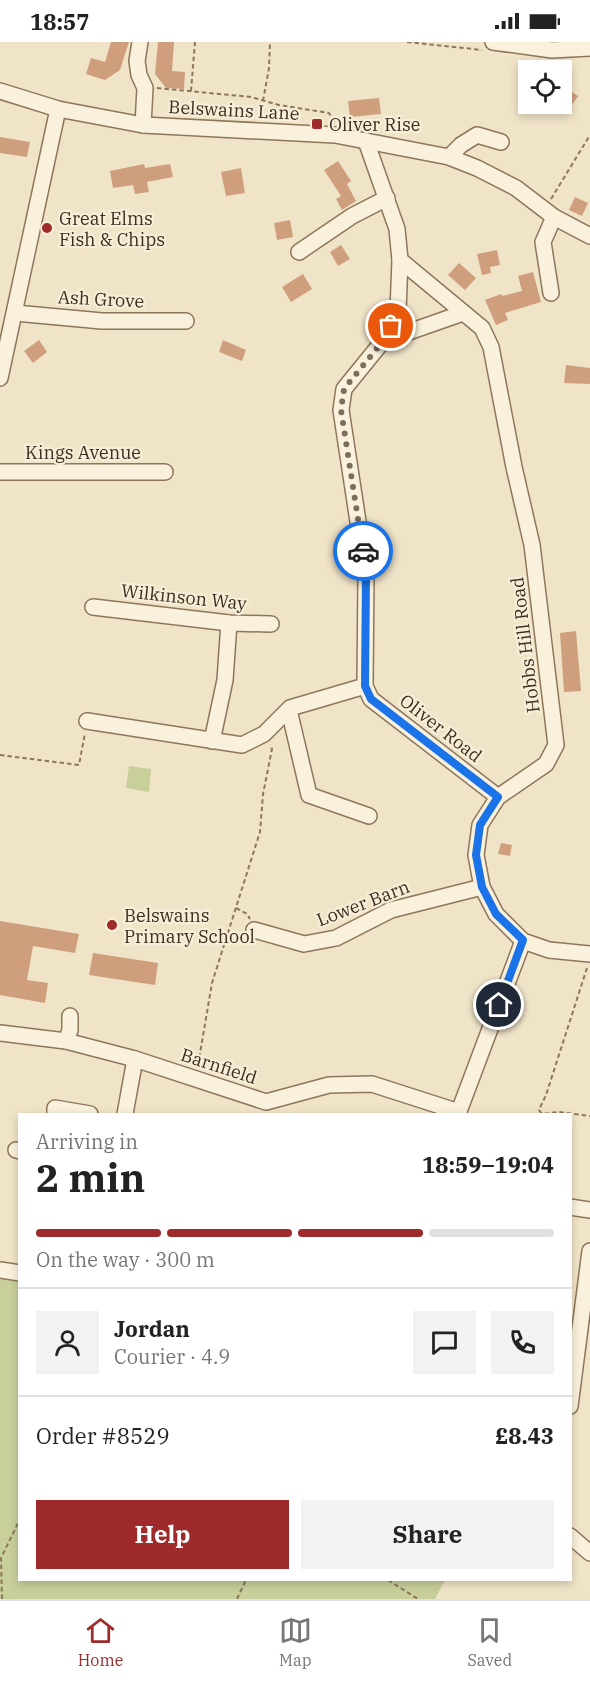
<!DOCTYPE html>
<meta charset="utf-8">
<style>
:root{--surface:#fff;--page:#f2f2f2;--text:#222;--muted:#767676;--line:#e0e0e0;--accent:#9e2a2b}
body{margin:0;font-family:"IBM Plex Serif",serif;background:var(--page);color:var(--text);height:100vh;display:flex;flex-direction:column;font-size:22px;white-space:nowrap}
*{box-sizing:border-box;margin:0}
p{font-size:20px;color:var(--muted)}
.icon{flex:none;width:33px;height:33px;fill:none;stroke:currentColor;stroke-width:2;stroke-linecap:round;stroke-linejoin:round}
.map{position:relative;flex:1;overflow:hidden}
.details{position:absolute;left:18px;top:1071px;width:554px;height:468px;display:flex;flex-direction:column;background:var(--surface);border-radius:0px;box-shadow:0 3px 9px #0003}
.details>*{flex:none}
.tools{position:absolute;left:518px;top:18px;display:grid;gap:12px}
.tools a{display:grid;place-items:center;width:54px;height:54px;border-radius:0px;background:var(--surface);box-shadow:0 3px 9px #0003;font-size:30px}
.pin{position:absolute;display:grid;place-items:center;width:51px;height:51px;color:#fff;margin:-26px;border:3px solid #fff;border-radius:50%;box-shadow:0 2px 6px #0007}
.courier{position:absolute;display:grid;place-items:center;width:60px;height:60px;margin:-30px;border:4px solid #1a73e8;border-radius:50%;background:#fff;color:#222;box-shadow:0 2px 8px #0007}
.summary em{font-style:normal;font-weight:800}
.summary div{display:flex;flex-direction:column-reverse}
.summary{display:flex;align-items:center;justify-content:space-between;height:102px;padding:0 18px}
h1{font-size:39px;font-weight:800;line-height:45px}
.bar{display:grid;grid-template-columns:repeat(4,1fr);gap:9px 6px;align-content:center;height:72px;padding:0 18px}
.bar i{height:8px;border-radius:4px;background:var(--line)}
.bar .active{background:var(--accent)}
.bar p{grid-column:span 4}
.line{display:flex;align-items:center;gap:15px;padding:0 18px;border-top:2px solid var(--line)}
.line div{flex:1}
.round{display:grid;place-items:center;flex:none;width:63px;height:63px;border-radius:0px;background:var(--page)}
.action{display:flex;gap:12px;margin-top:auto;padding:12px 18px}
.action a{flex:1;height:69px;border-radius:0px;background:var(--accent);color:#fff;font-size:24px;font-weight:800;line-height:69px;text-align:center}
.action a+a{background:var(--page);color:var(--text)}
.status{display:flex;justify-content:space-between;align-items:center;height:42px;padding:0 30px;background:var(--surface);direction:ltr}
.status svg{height:16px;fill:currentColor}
.tab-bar{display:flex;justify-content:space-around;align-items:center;height:84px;border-top:2px solid var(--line);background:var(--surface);font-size:16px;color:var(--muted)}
.tab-bar a{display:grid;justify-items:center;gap:3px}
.tab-bar .active{color:var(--accent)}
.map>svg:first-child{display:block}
.green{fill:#c9cf9b}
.building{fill:#cf9f7d}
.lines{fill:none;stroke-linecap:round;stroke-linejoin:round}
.minor-casing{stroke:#8d765c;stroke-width:18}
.path{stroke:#8d765c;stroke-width:2;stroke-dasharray:4.5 3;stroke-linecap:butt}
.minor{stroke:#faf1dc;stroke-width:15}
.done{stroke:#7c6e5b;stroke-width:6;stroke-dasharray:0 10.8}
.route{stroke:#1a73e8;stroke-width:8}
.poi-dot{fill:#9e2a2b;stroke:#f7eed8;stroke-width:2}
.labels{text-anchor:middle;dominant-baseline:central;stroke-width:4.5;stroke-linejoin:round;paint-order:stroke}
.street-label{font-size:18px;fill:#3d2e20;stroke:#f7eed8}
.poi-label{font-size:18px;fill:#3d2e20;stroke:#f7eed8;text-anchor:start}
</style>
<div class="status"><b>18:57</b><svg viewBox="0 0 49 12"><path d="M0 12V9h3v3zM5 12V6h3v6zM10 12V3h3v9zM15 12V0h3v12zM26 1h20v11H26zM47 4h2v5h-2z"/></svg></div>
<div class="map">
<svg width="590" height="1557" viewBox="0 0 590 1557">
<rect width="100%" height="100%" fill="#f0e4c8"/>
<g class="green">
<path d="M129 724 151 727 149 750 126 746Z"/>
<path d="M0 1226 19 1228 20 1538H445L435 1557H0Z"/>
</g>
<g class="building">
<path d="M111 0H129L120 28 105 38 86 32 91 16 105 20Z"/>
<path d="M158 0H174L172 29 185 30 184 47 166 46 155 32Z"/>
<path d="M561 43 578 54 569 67 561 62Z"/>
<path d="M379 56 381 72 350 75 348 59Z"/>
<path d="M0 95 30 100 27 115 0 111Z"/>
<path d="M338 119 351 139 347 142 356 159 342 168 336 157 341 154 324 128Z"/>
<path d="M144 122 145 126 170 122 173 135 147 140 149 150 135 152 133 143 113 146 110 129Z"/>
<path d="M241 126 245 151 226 154 221 130Z"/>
<path d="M575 155 588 161 582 174 569 168Z"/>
<path d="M290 178 293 195 277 198 274 181Z"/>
<path d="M341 203 350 217 338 224 330 210Z"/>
<path d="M497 208 500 223 490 225 491 231 482 233 477 212Z"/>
<path d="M459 221 476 236 465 248 448 233Z"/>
<path d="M533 230 541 260 505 271 508 278 496 283 485 258 501 252 502 254 522 249 518 234Z"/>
<path d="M303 232 312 247 291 260 282 245Z"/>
<path d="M39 298 47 310 33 321 24 309Z"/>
<path d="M223 298 246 308 242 319 219 310Z"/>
<path d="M566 323 590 326V342L564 341Z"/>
<path d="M576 589 581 649 564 650 560 591Z"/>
<path d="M501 801 512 803 510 814 498 812Z"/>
<path d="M0 879 79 892 75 911 33 904 27 938 48 941 45 961 0 953Z"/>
<path d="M93 911 158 921 155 943 89 933Z"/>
</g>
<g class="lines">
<g class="minor-casing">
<g id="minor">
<path d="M140 0 137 19 139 33 145 46 143 83"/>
<path d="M493 0 552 8 590 6"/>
<path d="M0 49 58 67 143 83 335 93 449 115 477 126 516 146 554 175 590 194"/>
<path d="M366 99 397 187 400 218 398 269 383 299 344 347 341 368 366 532 365 644 371 657 498 755"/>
<path d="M449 115 461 103 477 93 501 100"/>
<path d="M299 210 352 174 387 156"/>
<path d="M400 218 482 286 491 305 514 425 532 503 556 703 546 722 498 755 480 783 476 813 482 845 496 872 523 899 549 908 590 912"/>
<path d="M551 251 543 200 554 175"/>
<path d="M15 271 102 279H186"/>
<path d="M383 299 463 271"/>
<path d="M0 336 58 67"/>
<path d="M0 430H165"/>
<path d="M93 565 229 581 271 582"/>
<path d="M289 668 309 753 369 774"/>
<path d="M87 679 242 703 264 692 290 666 365 644"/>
<path d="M212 699 225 638 229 581"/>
<path d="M254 888 304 902 336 896 391 868 482 845"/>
<path d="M0 991 66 999 135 1017 266 1060 329 1043 372 1042 459 1070"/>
<path d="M66 999 70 988V974"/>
<path d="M55 1072V1066L90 1072"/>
<path d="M125 1072 135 1017"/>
<path d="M458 1072 523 899"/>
<path d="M16 1108 20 1109"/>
<path d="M570 1165 590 1168"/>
<path d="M0 1228 20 1231"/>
<path d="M570 1364 590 1209"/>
<path d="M570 1494 590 1511"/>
</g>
</g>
<g class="path">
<path d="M407 0 482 8"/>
<path d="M528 19 543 21"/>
<path d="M157 46 251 55 279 63 329 71 335 80"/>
<path d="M191 49 195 0"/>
<path d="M263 59 269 26 270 0"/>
<path d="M551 157 590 93"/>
<path d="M0 713 79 723 85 691"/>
<path d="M236 866 247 872 250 877"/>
<path d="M587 926 546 1053 539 1068 542 1072 559 1070 590 1074"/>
<path d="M198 1023 212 941 260 790 263 752 272 707 270 703"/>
<path d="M388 1538 418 1557"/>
<path d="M2 1557 1 1516 20 1477"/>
<path d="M237 1557 246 1538"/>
</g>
<use href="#minor" class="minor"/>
</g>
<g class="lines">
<path class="done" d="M363 509 341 368 344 347 383 299 391 284"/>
<path class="route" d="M363 509 366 532 365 644 371 657 498 755 480 783 476 813 482 845 496 872 523 898 499 963"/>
</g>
<g class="poi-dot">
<rect x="311" y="76" width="12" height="12" rx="3"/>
<circle cx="47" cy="186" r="6"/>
<circle cx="112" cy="883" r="6"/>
</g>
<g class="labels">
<g class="street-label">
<text transform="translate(234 68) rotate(3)">Belswains Lane</text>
<text transform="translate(101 257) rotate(3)">Ash Grove</text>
<text x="83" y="410">Kings Avenue</text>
<text transform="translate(184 555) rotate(6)">Wilkinson Way</text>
<text transform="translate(525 603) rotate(-97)">Hobbs Hill Road</text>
<text transform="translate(441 686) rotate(38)">Oliver Road</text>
<text transform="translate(363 861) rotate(-21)">Lower Barn</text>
<text transform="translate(219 1024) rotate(18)">Barnfield</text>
</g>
<g class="poi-label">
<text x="329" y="82">Oliver Rise</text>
<text x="59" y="176">Great Elms<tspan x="59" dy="21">Fish &amp; Chips</tspan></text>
<text x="124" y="873">Belswains<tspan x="124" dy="21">Primary School</tspan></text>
</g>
</g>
</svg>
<div class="tools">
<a><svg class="icon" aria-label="locate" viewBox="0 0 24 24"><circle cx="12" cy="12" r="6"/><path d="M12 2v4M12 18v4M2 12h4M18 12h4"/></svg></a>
</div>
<div class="pin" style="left:391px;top:284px;background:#ea580c"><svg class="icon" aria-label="bag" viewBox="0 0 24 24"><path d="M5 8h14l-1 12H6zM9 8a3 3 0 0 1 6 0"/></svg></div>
<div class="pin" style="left:499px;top:963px;background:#1f2937"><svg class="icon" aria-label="home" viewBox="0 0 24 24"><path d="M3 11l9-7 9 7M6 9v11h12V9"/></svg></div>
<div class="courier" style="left:363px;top:509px"><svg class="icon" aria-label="car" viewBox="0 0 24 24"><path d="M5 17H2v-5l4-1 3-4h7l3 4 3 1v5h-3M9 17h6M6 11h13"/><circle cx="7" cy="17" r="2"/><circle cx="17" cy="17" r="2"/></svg></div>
<section class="details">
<div class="summary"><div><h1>2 min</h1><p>Arriving in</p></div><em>18:59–19:04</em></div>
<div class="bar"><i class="active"></i><i class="active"></i><i class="active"></i><i></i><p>On the way · 300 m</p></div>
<div class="line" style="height:108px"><a class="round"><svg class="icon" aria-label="person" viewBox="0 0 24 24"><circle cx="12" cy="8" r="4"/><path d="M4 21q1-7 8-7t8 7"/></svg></a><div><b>Jordan</b><p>Courier · 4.9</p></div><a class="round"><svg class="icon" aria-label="chat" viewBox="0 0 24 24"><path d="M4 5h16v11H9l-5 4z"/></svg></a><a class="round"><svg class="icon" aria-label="phone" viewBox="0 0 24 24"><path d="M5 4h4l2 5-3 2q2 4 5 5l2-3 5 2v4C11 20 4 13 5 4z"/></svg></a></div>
<div class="line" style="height:78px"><div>Order #8529</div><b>£8.43</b></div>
<div class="action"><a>Help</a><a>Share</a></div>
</section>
</div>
<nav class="tab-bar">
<a class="active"><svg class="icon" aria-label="home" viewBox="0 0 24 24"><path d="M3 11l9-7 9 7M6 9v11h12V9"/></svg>Home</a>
<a><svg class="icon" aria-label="map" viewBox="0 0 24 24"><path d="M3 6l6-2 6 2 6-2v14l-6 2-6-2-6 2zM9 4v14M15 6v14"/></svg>Map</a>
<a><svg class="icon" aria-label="saved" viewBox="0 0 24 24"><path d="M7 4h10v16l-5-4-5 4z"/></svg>Saved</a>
</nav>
